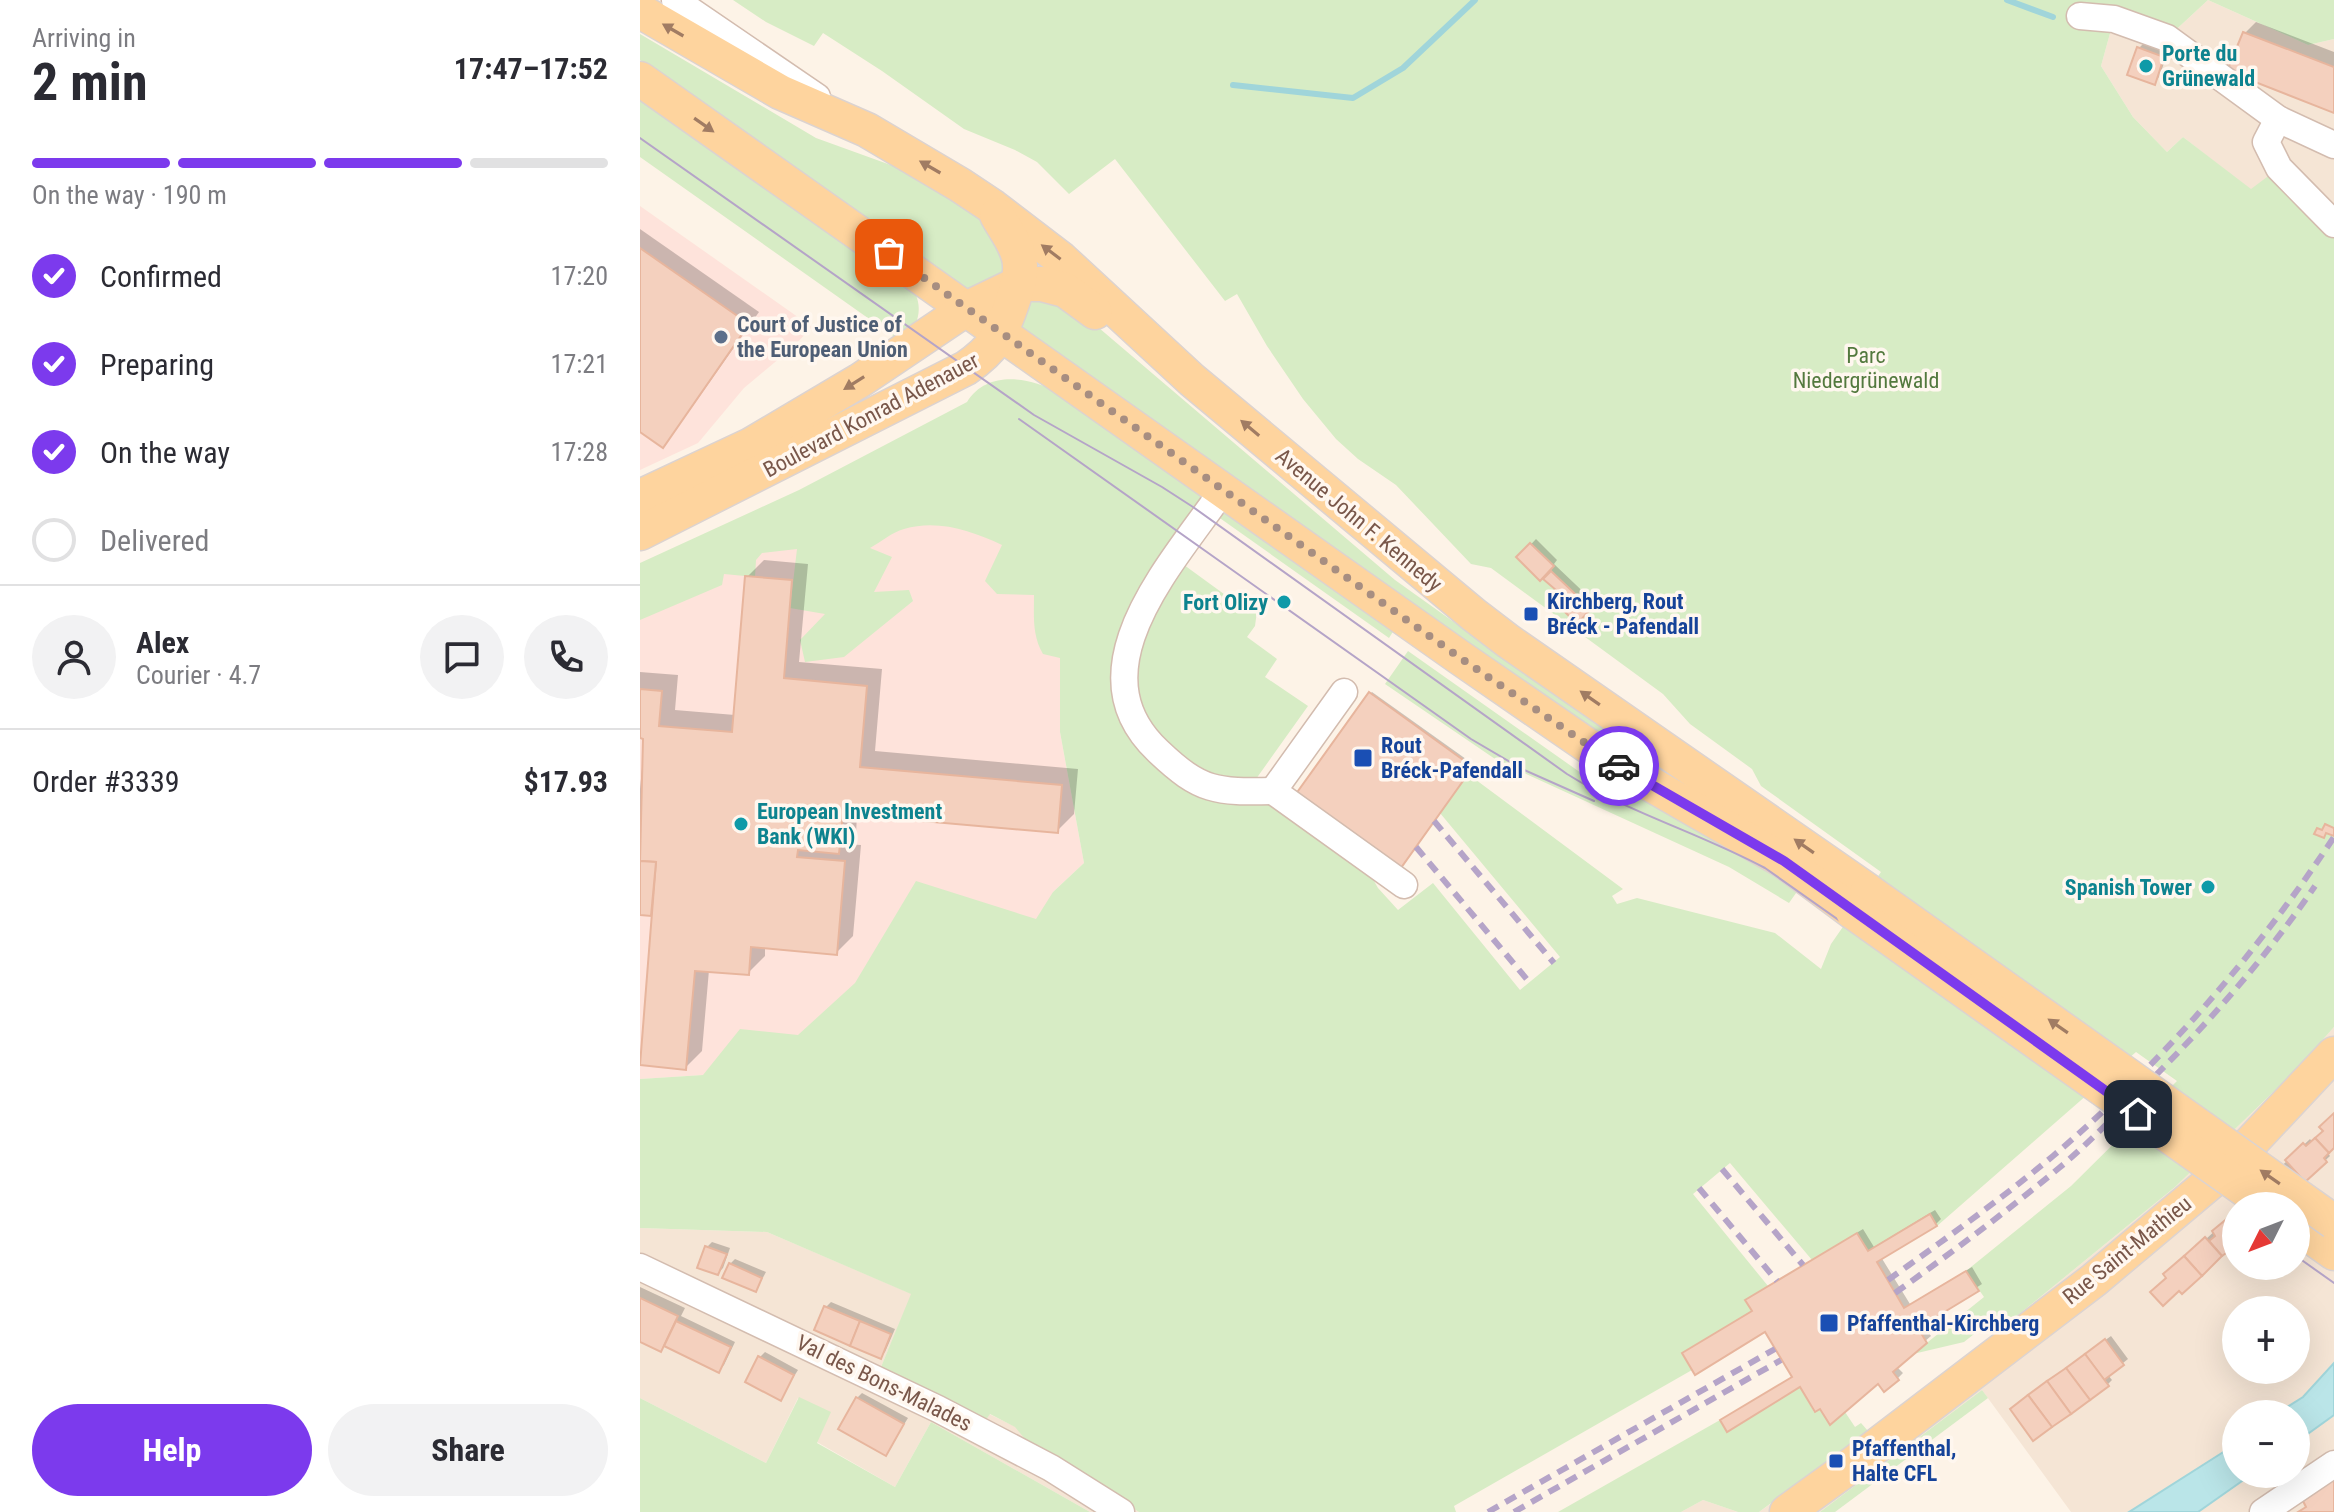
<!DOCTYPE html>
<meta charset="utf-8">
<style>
:root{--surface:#fff;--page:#f2f2f3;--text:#2b2b33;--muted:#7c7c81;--line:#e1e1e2;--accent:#7c3aed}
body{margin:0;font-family:"Roboto Condensed",sans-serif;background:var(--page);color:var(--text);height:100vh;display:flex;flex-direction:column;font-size:30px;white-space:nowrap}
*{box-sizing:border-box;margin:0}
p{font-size:26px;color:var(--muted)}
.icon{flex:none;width:44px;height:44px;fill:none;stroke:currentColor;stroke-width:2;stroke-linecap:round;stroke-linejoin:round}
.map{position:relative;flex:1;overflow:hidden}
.sheet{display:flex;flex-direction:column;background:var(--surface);width:640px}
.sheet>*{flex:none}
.needle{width:52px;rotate:228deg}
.fabs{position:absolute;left:1582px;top:1192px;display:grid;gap:16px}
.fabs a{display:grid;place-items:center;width:88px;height:88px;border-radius:50%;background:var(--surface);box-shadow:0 8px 32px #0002;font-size:40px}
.pin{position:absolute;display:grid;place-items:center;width:68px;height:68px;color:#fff;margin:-34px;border-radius:16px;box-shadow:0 4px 12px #0006}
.courier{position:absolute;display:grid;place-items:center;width:80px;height:80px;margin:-40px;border:6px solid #7c3aed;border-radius:50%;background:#fff;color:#222;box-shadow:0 2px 10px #0007}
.summary em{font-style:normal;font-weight:700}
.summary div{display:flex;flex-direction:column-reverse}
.summary{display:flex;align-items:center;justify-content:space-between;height:136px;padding:0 32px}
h1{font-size:52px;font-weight:700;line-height:60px}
.bar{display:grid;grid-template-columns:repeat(4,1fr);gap:12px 8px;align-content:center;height:96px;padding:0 32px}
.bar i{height:10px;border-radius:6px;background:var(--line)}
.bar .active{background:var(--accent)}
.bar p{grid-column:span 4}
.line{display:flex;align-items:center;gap:20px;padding:0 32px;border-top:2px solid var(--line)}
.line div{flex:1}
.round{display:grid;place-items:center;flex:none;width:84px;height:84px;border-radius:42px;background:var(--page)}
ol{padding:0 32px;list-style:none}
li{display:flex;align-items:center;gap:24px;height:88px}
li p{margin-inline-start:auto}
li .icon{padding:8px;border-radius:50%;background:var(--accent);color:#fff;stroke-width:4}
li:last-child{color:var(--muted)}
li i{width:44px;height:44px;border:4px solid var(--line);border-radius:50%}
.cta{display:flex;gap:16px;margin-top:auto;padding:16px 32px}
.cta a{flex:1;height:92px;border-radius:48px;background:var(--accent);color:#fff;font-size:32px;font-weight:700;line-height:92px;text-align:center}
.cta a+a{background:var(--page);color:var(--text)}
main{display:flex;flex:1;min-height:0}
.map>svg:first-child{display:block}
.residential{fill:#f5e5d5;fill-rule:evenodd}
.commercial{fill:#fee3db}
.green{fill:#d7ecc5}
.water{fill:#bae5e8;stroke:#a0d5da;stroke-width:2}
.shadow{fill:#0003}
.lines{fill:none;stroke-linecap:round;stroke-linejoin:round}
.stream{stroke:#a0d5da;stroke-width:6}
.building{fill:#f4d0be;stroke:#e7b59d;stroke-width:2}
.minor-casing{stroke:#d3bcaf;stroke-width:29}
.major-casing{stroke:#dcd3d0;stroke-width:37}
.minor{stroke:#fff;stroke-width:26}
.major{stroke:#fed49e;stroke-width:34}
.tram{stroke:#b5a4c8;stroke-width:2}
.rail{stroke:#b5a4c8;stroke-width:6;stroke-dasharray:12 8;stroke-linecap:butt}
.major-bridge-casing{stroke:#dcd3d0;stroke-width:37;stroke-linecap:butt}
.major-bridge{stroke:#fed49e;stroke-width:34}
.oneway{fill:#a17c63}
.done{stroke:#a78e81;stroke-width:8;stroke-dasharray:0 14.4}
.route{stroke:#7c3aed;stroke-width:10}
.culture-dot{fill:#0f9aa8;stroke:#fff7ef;stroke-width:3}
.service-dot{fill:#5c6f8a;stroke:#fff7ef;stroke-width:3}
.transit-dot{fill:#1a4fb4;stroke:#fff7ef;stroke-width:3}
.labels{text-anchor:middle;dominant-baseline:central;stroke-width:7;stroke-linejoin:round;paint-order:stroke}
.culture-label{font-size:22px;font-weight:bold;fill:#0d838f;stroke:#fff7ef;text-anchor:start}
.service-label{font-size:22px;font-weight:bold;fill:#4e5e75;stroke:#fff7ef;text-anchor:start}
.park-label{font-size:22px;fill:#53793e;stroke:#fff7ef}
.street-label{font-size:22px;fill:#79574a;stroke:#fff7ef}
.transit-label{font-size:22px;font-weight:bold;fill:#164399;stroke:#fff7ef;text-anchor:start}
</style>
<main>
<section class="sheet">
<div class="summary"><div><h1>2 min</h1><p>Arriving in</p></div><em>17:47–17:52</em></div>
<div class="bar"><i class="active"></i><i class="active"></i><i class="active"></i><i></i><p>On the way · 190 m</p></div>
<ol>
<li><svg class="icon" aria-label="check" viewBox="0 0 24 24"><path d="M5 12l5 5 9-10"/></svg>Confirmed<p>17:20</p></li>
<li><svg class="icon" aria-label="check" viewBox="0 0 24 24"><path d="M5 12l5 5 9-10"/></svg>Preparing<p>17:21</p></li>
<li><svg class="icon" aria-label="check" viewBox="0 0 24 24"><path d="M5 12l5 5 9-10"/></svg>On the way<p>17:28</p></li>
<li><i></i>Delivered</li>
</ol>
<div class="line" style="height:144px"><a class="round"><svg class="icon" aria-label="person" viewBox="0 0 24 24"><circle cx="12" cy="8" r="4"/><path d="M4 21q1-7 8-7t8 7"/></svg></a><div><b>Alex</b><p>Courier · 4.7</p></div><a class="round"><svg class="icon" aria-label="chat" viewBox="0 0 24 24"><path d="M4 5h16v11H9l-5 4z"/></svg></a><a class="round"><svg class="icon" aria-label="phone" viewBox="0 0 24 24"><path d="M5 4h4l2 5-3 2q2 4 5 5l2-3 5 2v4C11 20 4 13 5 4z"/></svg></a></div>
<div class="line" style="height:104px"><div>Order #3339</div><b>$17.93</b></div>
<div class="cta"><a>Help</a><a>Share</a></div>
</section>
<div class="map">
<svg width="1694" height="1512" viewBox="0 0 1694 1512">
<rect width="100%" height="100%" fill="#fdf3e7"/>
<g class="residential">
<path d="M1568 0 1668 45 1694 39V224L1611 190 1543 137 1527 152 1493 117 1461 66 1474 19 1527 38Z"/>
<path d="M1694 1027V1363L1663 1398 1636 1414H1596V1444L1489 1512H1431L1342 1390 1180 1512H1119L1181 1468 1361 1329 1535 1187 1655 1071ZM1596 1206H1656V1266H1596ZM1596 1310H1656V1370H1596Z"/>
<path d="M0 1228 127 1232 272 1294 241 1367 345 1421 349 1414 376 1427 390 1445 499 1512H450L291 1422 255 1487 177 1442 158 1398 126 1463 0 1398Z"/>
<path d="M1694 1415V1512H1558L1612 1474H1656V1449L1665 1436Z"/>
<path d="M1063 1500 1098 1512H1041Z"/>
</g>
<g class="commercial">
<path d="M0 206 172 327 153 347 104 388 58 443 0 470Z"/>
<path d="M293 492 427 587 420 732 444 863 413 892 375 1011 63 1075 0 1079V572Z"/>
</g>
<g class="green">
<path d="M93 0H1694V39L1668 45 1568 0 1527 38 1474 19 1461 66 1493 117 1527 152 1543 137 1611 189 1639 168 1694 224V1027L1655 1071 1535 1187 1361 1329 1353 1319 1324 1342 1273 1354 1344 1297 1326 1271 1431 1186 1537 1081 1496 1052 1297 1226 1289 1214 1228 1251 1217 1233 1172 1260 1090 1163 1053 1194 1128 1286 1106 1300 1112 1311 1042 1353 1052 1370 814 1506 816 1512H499L390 1445 375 1427 350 1414 345 1421 241 1367 271 1294 127 1232 0 1228V1079L63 1075 100 1029 158 1035 215 983 276 881 396 919 413 892 444 863 420 732V658L403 654C392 635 394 616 394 595L357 594 345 581 362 545C332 531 298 519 264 529 252 532 241 542 230 548L252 557 234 592 269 590 273 601 204 657 165 662 160 640 185 614 150 608 157 549 122 553 116 560 115 577 84 574 82 585 0 620V563L159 490 327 402C347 370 389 377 417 392L754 630 749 638 560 504 529 554 599 605H608L617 611 615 626 607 637 637 659 625 677 668 706 616 779 627 797 722 860 738 888 758 910 793 883 880 990 920 957 800 813 828 774 983 889 972 896 977 904 997 898 1135 933 1181 969 1191 944 1241 872 1121 786 1112 769 1050 724 1023 694 851 568 831 564 756 485 718 459 696 439 663 399 627 346 597 294 585 301 475 159 429 194 397 162 375 150 324 129 242 71 183 33 174 46 126 22Z"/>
<path d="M0 34 176 138 270 172 336 212 355 232 366 269 333 292 327 290 0 60Z"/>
<path d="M0 95 275 292C280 305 280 313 275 326L271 324 259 340 0 157Z"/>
<path d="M401 299 419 302 452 322 755 580 996 752 1048 777 1093 807 1018 778 383 329C379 312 385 303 401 299Z"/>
<path d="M768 651 951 780 977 794 983 785 1161 886 1149 903 1089 867 858 761 745 684Z"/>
<path d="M1160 1387 1174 1412 1180 1409 1205 1412 1215 1427 1221 1423 1228 1431 1119 1512H1098L1063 1500 1041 1512H918L1080 1420 1087 1431Z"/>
<path d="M1342 1390 1348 1398 1195 1512H1180Z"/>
<path d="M159 1397 191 1412 177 1443 255 1487 291 1422 450 1512H0V1398L126 1463Z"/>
</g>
<g class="water">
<path d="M1694 1363V1415L1665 1436 1656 1449V1414H1636L1663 1397Z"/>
<path d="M1596 1444V1474H1612L1558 1512H1489Z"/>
</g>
<g class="shadow">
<path d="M1616 22 1694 52V111L1590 70 1605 33Z"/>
<path d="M1504 43 1528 52 1519 77 1514 82 1499 48Z"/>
<path d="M0 229 119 312 33 434 22 445 0 430Z"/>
<path d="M896 539 917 560 914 564 955 603 937 621 919 590 879 557Z"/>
<path d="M124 560 168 564 159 662 242 669 235 751 438 769 434 814 417 831 217 813 216 835 206 844 221 845 213 936 197 952 125 946V956L108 973 69 970 62 1051 45 1068 14 915 0 913V789L5 737 0 736V672L38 675 35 710 95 715 107 577Z"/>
<path d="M732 692 833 764 759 868 730 694Z"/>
<path d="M1694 1116V1145L1687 1152 1690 1156 1645 1198 1629 1178 1670 1139 1673 1143 1685 1131Z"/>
<path d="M1295 1210 1301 1219 1296 1224 1241 1257 1270 1304 1332 1267 1342 1284 1282 1323 1291 1336 1256 1366 1263 1373 1258 1378 1161 1385 1088 1416 1153 1376 1126 1330 1049 1349 1113 1310V1296L1223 1229 1234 1247Z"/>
<path d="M1596 1212V1244L1591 1249 1589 1247 1542 1291 1526 1275Z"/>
<path d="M72 1242 90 1248 83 1268 78 1273 60 1266 67 1247Z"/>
<path d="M95 1259 126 1272 116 1290 90 1264Z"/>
<path d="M0 1287 45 1308 41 1316 95 1342 84 1365 79 1370 26 1345 21 1350 0 1340Z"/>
<path d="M191 1302 255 1329 245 1352 240 1357 186 1307Z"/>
<path d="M1471 1336 1488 1359 1468 1375 1472 1380 1467 1385 1377 1404Z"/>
<path d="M125 1352 158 1370 140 1399 120 1357Z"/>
<path d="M222 1393 268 1418 246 1453 217 1398Z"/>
</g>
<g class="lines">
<g class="stream">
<path d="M1367 0 1413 17"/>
<path d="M593 85 713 98 763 68 835 0"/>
</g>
</g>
<g class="building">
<path d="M1603 32 1694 67V113L1587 71Z"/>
<path d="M1497 47 1524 57 1515 85 1487 75Z"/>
<path d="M0 248 109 324 23 448 0 432Z"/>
<path d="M890 543 914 566 900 581 876 557Z"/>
<path d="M911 571 951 609 937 624 910 597 916 590 903 579Z"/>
<path d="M105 576 152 580 144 678 227 686 220 767 422 785 418 833 203 814 199 854 158 850 157 857 205 861 197 955 111 947 109 975 55 971 46 1070 0 1065 16 862 0 861 3 739 0 738V689L22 691 19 726 92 732Z"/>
<path d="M729 692 833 767 758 872 653 798Z"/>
<path d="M1685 824 1694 828V836L1686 833 1684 838 1674 834 1677 828 1682 830Z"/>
<path d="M0 861 16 862 11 916 0 915Z"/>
<path d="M1694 1113V1148L1689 1153 1675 1138 1683 1131 1679 1127Z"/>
<path d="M1675 1138 1689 1153 1684 1158 1687 1162 1665 1182 1645 1160 1663 1143 1666 1146Z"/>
<path d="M1595 1212 1596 1246 1582 1256 1569 1241 1575 1236 1572 1231Z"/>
<path d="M1290 1214 1297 1226 1237 1262 1264 1308 1326 1271 1339 1291 1278 1328 1287 1343 1253 1372 1259 1380 1244 1392 1238 1384 1190 1425 1180 1409 1175 1412 1160 1387 1087 1432 1080 1420 1152 1377 1125 1332 1055 1375 1042 1353 1112 1311 1105 1300 1217 1233 1228 1251Z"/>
<path d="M1565 1237 1582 1256 1562 1276 1544 1256Z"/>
<path d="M65 1246 87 1254 78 1275 57 1268Z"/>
<path d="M1544 1256 1562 1276 1542 1294 1539 1291 1523 1306 1510 1292 1526 1278 1523 1274Z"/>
<path d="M89 1263 122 1278 116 1292 82 1278Z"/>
<path d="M0 1298 38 1316 21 1352 0 1342Z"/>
<path d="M184 1306 220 1321 210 1346 174 1330Z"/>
<path d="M36 1321 91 1347 79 1373 24 1346Z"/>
<path d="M220 1321 251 1334 241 1359 210 1346Z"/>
<path d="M1465 1339 1484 1365 1464 1380 1445 1354Z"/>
<path d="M1445 1354 1469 1386 1450 1400 1426 1368Z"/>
<path d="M118 1356 154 1375 141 1401 105 1382Z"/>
<path d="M1426 1368 1450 1400 1431 1414 1407 1381Z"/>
<path d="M1407 1381 1431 1414 1412 1427 1388 1395Z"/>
<path d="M1388 1395 1412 1427 1393 1441 1370 1409Z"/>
<path d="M216 1397 264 1424 246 1456 198 1429Z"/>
<path d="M1694 1479V1512H1658L1666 1507 1663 1501Z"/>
</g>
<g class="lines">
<g class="minor-casing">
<g id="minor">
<path d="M35 0 177 97"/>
<path d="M1440 16 1474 19 1527 38 1638 119 1694 145"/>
<path d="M1638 119 1626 142 1639 168 1694 224"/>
<path d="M583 490C534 562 431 669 518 751 561 792 576 792 633 791"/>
<path d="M704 692 633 791 764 885"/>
<path d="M0 1267 298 1409 411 1468 481 1512"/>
<path d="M1623 1512 1694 1464"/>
</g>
</g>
<g class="major-casing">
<g id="major">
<path d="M0 11 140 92 227 130 320 185 353 207 421 259 552 380 834 615 868 641 1228 891"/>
<path d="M0 79 819 657 967 759 1144 861 1213 912"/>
<path d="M0 497 111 445 219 381 326 309 378 284H402L425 290 455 312"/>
<path d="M0 533 326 368C354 349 361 335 372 303 376 291 381 279 380 266 380 248 365 230 357 215"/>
<path d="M1656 1226 1694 1253"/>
<path d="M1147 1512 1205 1470 1454 1280 1586 1169 1694 1054"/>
</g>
</g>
<use href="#minor" class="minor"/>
<use href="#major" class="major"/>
<g class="tram">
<path d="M0 138 394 415 522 487 553 507 927 774C989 813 1060 833 1125 868L1604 1206"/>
<path d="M379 419 831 739 882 769 954 801"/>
<path d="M1656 1256 1694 1283"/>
</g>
<g class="rail">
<path d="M794 821 914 963"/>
<path d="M776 847 890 983"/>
<path d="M1082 1169 1163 1265"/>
<path d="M1059 1188 1137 1281"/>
<path d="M1248 1280C1304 1240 1360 1200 1413 1156 1521 1064 1616 955 1694 837"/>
<path d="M1255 1293C1311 1253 1366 1212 1419 1168 1447 1145 1472 1118 1498 1093 1563 1029 1623 962 1675 886"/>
<path d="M848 1512 1135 1349"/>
<path d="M874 1512 1141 1360"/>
</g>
<g class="major-bridge-casing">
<g id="major-bridge">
<path d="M1228 891 1694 1222"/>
<path d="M1213 912 1628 1206"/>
</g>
</g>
<use href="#major-bridge" class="major-bridge"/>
</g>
<defs><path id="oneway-solid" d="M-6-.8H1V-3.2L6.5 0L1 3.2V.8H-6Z" transform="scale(2)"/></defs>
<g class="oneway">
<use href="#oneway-solid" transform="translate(33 30) rotate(-150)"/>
<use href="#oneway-solid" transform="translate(64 125) rotate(35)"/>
<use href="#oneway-solid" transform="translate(290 167) rotate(-150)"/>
<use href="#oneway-solid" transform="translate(411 252) rotate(-143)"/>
<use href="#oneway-solid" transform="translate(214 383) rotate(148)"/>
<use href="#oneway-solid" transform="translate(610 428) rotate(-140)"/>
<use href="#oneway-solid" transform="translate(950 698) rotate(-145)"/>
<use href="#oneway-solid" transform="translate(1164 846) rotate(-145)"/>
<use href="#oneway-solid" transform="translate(1418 1026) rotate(-145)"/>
<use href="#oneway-solid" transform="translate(1630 1177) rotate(-145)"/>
</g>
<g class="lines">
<path class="done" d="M249 253 819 657 979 766"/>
<path class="route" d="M979 766 1144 861 1498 1114"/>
</g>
<g class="culture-dot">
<circle cx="1506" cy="66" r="8"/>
<circle cx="644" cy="602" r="8"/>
<circle cx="101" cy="824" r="8"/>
<circle cx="1568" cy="887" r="8"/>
</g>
<circle class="service-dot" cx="81" cy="337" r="8"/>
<g class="transit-dot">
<rect x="883" y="606" width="16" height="16" rx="4"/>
<rect x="713" y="748" width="20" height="20" rx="4"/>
<rect x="1179" y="1313" width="20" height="20" rx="4"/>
<rect x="1188" y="1453" width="16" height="16" rx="4"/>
</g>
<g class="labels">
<g class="culture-label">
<text x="1522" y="53">Porte du<tspan x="1522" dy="25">Grünewald</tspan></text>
<text x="628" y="602" text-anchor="end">Fort Olizy</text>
<text x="117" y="811">European Investment<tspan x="117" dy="25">Bank (WKI)</tspan></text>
<text x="1552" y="887" text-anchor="end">Spanish Tower</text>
</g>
<g class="service-label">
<text x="97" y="324">Court of Justice of<tspan x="97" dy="25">the European Union</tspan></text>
</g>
<g class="park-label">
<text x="1226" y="355">Parc<tspan x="1226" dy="25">Niedergrünewald</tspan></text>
</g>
<g class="street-label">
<text transform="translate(231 415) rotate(-28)">Boulevard Konrad Adenauer</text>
<text transform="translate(719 520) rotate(40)">Avenue John F. Kennedy</text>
<text transform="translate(1487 1250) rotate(-39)">Rue Saint-Mathieu</text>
<text transform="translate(244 1383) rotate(26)">Val des Bons-Malades</text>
</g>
<g class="transit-label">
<text x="907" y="601">Kirchberg, Rout<tspan x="907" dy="25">Bréck - Pafendall</tspan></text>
<text x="741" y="745">Rout<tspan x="741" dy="25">Bréck-Pafendall</tspan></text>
<text x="1207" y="1323">Pfaffenthal-Kirchberg</text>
<text x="1212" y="1448">Pfaffenthal,<tspan x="1212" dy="25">Halte CFL</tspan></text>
</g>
</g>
</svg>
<div class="fabs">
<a><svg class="needle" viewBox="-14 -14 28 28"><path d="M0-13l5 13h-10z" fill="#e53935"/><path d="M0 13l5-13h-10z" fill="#7c7c81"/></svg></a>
<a>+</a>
<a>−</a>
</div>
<div class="pin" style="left:249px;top:253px;background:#ea580c"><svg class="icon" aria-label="bag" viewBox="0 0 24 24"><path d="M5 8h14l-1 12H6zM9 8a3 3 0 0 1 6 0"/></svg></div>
<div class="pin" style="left:1498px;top:1114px;background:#1f2937"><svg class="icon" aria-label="home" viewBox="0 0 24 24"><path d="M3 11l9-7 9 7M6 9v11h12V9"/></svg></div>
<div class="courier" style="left:979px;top:766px"><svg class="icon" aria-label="car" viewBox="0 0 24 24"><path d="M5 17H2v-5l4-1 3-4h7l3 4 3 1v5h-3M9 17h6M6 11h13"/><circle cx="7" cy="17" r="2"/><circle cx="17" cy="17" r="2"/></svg></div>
</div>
</main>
